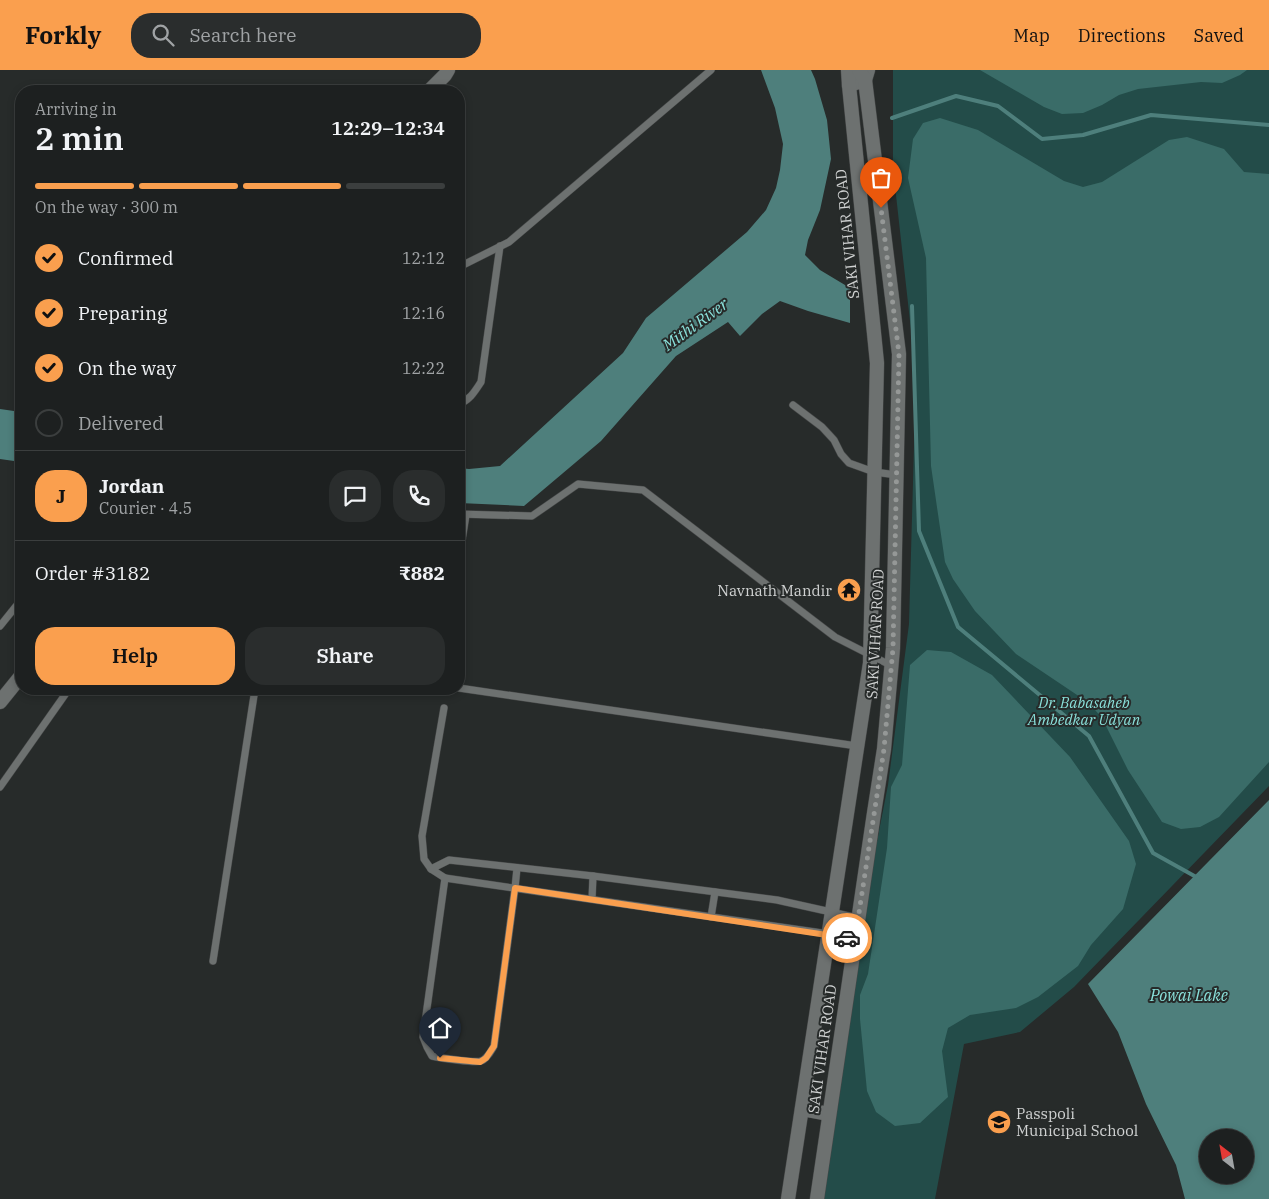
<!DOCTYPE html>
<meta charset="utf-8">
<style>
:root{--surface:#1d2020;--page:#2a2d2d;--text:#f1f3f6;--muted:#a0a3a5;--line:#3b3e3e;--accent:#fa9f4e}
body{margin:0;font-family:"IBM Plex Serif",serif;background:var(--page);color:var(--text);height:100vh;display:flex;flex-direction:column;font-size:19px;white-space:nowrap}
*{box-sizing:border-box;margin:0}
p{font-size:16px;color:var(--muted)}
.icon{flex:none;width:28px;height:28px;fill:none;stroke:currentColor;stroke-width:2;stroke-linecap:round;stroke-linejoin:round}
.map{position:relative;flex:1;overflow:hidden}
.panel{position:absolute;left:15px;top:15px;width:450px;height:610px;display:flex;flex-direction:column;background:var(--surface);border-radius:20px;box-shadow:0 2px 8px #0003,0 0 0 1px var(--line)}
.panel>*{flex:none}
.needle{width:32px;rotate:329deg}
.buttons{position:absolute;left:1199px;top:1059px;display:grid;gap:10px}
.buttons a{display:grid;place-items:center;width:55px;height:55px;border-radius:50%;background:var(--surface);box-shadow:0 2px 8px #0003,0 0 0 1px var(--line);font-size:25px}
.pin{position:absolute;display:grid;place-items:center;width:42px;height:42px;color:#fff;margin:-51px -21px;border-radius:50% 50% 50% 0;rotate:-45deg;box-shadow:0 0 5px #0007}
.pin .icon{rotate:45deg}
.courier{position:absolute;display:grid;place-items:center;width:50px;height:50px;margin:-25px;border:4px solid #fa9f4e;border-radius:50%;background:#fff;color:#222;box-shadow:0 1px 6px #0007}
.headline em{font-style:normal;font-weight:600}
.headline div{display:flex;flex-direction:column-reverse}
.headline{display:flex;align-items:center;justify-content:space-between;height:85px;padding:0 20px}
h1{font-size:32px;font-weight:600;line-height:38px}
.bar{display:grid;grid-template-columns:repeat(4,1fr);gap:8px 5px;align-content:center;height:60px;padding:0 20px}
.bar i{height:6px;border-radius:4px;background:var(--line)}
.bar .on{background:var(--accent)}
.bar p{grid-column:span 4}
.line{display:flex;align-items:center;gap:12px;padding:0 20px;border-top:1px solid var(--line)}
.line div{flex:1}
.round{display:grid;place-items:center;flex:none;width:52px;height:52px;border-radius:20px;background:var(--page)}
ol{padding:0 20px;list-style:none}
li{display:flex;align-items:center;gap:15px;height:55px}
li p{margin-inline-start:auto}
li .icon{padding:5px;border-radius:50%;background:var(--accent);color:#111;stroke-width:4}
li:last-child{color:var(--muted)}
li i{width:28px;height:28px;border:2px solid var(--line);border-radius:50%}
.button{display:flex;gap:10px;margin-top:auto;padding:10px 20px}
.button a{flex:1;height:58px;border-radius:20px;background:var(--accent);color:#111;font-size:20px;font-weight:600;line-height:58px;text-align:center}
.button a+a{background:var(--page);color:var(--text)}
header{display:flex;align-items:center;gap:30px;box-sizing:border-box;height:70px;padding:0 25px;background:var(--accent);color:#111}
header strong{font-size:24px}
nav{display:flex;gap:28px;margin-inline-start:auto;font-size:18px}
.search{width:350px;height:45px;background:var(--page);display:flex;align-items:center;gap:12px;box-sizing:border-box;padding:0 18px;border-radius:20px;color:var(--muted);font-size:19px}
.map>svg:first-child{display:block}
.green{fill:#234c49}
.forest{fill:#3a6c68}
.water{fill:#4e7f7c;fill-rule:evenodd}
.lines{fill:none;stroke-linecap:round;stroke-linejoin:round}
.stream{stroke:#4e7f7c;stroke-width:4}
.service-casing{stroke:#464848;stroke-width:8}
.minor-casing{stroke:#464848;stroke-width:15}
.secondary-casing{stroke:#464848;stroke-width:15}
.service{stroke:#6d7170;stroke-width:7}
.minor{stroke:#6d7170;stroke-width:14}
.secondary{stroke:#6d7170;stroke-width:14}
.done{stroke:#959897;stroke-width:5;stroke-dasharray:0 9}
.route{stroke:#fa9f4e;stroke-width:6}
.labels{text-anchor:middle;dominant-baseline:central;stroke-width:4;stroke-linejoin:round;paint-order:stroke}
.street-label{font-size:15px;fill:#d0d2d2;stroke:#272b2a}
.poi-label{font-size:15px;fill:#d0d2d2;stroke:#272b2a;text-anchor:end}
.park-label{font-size:15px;font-style:italic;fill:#89dfd9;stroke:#272b2a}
.water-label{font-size:16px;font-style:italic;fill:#8ae1db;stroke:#272b2a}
</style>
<header>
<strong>Forkly</strong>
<div class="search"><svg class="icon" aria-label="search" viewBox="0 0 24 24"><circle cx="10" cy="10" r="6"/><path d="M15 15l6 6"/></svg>Search here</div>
<nav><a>Map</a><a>Directions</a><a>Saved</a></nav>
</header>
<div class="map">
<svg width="1269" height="1129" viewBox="0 0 1269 1129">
<rect width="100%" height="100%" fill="#272b2a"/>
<path class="green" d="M893 0H1269V716L1074 917 1020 962 964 974 935 1129H820L813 1120 818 1073 888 715 909 554 916 305 893 98Z"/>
<g class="forest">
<path d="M980 0H1247L1240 5 1222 13 1201 12 1138 19 1119 25 1102 35 1083 43 1062 44 1044 37Z"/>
<path d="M940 48 978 60 1064 111 1083 117 1102 112 1169 70 1187 67 1224 79 1244 102 1269 104V692L1219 747 1200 757 1181 759 1162 752 1128 700 1102 648 1089 633 1016 584 975 541 953 509 945 492 931 396 926 188 908 108 913 69 923 53Z"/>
<path d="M927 580 951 582 992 605 1070 687 1129 771 1136 794 1123 839 1091 875 1078 896 1038 927 1016 938 970 945 948 958 942 981 948 1027 920 1053 895 1056 876 1042 867 1021 860 949V925L868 904 887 778 891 717 902 695 910 595Z"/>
</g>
<g class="water">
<path d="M761 0H811L815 9 827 50 831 89 820 140 808 170 805 185 820 200 850 218V253L808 241 780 231 762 244 740 266 728 252 676 286 601 371 524 436 459 433V398L469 399 500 396 623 283 646 248 747 162 766 140 776 118 780 100 783 74 775 38Z"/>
<path d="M0 339 21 342V392L0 389Z"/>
<path d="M1269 730V1129H1185L1176 1095 1146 1034 1118 962 1088 914ZM1208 1068H1245V1105H1208Z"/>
</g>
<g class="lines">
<g class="stream">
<path d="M892 48 956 26 998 36 1042 69 1083 65 1151 45 1269 55"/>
<path d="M912 236 919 461 958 557 1089 666 1153 783 1198 808"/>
</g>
<g class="service-casing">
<g id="service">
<path d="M459 197 509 172 711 0"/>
<path d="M459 334C470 330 475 321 481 312L500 176"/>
<path d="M793 335 822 357 834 370 841 384 849 393 874 402 897 405"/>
<path d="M459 444 532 446 578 414 643 420 835 567 892 596"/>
<path d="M459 490 466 445"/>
<path d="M0 556 21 530"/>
<path d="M459 618 857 676"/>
<path d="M0 717 69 619"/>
<path d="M431 799 424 789 422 766 444 638"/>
<path d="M445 808 423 967 427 977 432 986C440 988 475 993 481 991 487 989 491 981 494 976L515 818 517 798"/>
<path d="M592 829 593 806"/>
<path d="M711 847 715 822"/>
<path d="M855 869 829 864 445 808 431 799 449 790 593 806 777 830 858 848"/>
<path d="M213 891 255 619"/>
</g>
</g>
<g class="minor-casing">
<g id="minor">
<path d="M849 15 865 10 868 0"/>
<path d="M429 21 445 5 448 0"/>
<path d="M0 632 21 606"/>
</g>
</g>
<g class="secondary-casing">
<g id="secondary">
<path d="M802 1039 829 1044"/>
<path d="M788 1129 870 593 877 293 849 15 848 0"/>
<path d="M817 1129 874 743 884 679 893 578 899 284 865 10 859 0"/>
</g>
</g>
<use href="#service" class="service"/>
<use href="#minor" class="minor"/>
<use href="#secondary" class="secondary"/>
</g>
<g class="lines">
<path class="done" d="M847 868 855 869 884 679 893 578 899 284 881 138"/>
<path class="route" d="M440 988 480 992 486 988 494 976 515 818 847 868"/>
</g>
<defs>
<g id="temple-disc" transform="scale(1.25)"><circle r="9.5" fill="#fa9f4e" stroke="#272b2a"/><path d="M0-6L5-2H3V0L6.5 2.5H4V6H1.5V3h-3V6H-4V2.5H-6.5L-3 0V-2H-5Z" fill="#111"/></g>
<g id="school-disc" transform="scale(1.25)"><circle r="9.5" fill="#fa9f4e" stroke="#272b2a"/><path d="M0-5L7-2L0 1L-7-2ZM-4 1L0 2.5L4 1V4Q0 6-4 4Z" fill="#111"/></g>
</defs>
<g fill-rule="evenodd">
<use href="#temple-disc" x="849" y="520"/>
<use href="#school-disc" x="999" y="1052"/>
</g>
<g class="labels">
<g class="street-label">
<text transform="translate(847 164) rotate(-96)">SAKI VIHAR ROAD</text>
<text transform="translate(875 564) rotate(-87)">SAKI VIHAR ROAD</text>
<text transform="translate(822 979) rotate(-82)">SAKI VIHAR ROAD</text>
</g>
<g class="poi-label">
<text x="832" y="520">Navnath Mandir</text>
<text x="1016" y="1043" text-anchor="start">Passpoli<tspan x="1016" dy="17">Municipal School</tspan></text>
</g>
<g class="park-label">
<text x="1084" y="632">Dr. Babasaheb<tspan x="1084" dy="17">Ambedkar Udyan</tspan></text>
</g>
<g class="water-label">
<text transform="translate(695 254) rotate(-36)">Mithi River</text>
<text x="1189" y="925">Powai Lake</text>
</g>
</g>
</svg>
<div class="buttons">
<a><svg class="needle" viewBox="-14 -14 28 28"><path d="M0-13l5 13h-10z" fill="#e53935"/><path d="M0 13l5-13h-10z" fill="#a0a3a5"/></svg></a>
</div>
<div class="pin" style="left:881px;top:138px;background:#ea580c"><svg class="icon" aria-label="bag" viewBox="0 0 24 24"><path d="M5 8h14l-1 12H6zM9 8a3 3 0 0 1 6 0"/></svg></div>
<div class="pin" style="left:440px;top:988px;background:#1f2937"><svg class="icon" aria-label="home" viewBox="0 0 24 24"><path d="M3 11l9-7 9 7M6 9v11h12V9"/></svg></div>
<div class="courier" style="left:847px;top:868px"><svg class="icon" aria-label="car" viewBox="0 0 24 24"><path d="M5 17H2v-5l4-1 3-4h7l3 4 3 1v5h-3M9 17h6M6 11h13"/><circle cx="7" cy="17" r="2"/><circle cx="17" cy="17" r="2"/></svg></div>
<section class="panel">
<div class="headline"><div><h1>2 min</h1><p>Arriving in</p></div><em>12:29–12:34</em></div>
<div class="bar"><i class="on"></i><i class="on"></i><i class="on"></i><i></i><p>On the way · 300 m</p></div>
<ol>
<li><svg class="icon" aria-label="check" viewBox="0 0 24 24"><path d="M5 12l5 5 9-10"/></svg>Confirmed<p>12:12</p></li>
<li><svg class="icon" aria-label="check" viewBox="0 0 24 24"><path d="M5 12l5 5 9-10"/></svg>Preparing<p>12:16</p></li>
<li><svg class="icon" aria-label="check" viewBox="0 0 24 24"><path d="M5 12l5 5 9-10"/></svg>On the way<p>12:22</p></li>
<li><i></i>Delivered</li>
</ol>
<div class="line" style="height:90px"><b class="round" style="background:var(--accent);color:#111">J</b><div><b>Jordan</b><p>Courier · 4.5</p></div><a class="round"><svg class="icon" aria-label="chat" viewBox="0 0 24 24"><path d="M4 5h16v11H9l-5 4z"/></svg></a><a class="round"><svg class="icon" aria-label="phone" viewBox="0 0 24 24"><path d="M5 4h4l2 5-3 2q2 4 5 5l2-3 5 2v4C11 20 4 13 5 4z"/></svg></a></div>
<div class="line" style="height:65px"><div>Order #3182</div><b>₹882</b></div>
<div class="button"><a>Help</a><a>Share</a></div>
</section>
</div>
